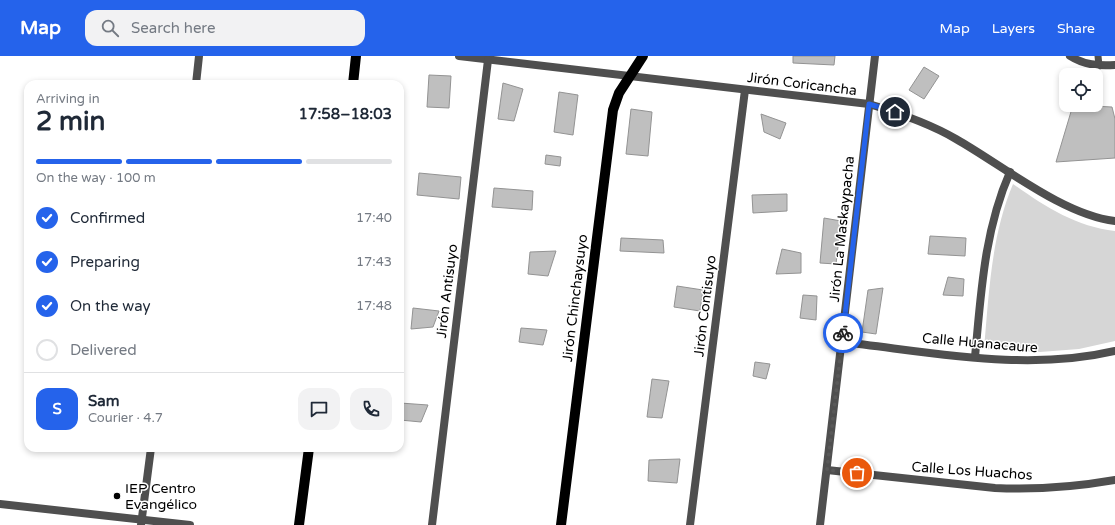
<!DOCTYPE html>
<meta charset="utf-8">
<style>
:root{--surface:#fff;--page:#f2f2f3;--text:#1f2937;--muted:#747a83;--line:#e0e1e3;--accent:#2563eb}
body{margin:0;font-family:"Varela Round",sans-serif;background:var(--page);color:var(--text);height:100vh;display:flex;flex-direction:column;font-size:15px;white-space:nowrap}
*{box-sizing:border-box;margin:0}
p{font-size:13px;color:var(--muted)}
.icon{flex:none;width:22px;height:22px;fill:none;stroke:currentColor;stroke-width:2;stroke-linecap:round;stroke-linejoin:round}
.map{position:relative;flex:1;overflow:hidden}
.drawer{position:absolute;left:24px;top:24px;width:380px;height:372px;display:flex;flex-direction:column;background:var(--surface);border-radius:12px;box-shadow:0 2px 6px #0003}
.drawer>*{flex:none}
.fabs{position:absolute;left:1059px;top:12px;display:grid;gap:8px}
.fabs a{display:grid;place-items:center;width:44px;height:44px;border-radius:8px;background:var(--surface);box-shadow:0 2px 6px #0003;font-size:20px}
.pin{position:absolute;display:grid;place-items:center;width:34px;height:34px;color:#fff;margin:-17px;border:2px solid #fff;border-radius:50%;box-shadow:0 1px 4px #0007}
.courier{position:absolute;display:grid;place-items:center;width:40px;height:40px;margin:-20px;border:3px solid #2563eb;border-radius:50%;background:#fff;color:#222;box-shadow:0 1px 5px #0007}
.overview em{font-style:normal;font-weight:700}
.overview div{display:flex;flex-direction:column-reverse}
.overview{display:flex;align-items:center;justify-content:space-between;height:68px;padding:0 12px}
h1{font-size:26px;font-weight:700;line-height:30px}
.bar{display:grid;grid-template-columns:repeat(4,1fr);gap:6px 4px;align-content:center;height:48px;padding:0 12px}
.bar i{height:5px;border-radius:3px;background:var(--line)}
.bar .active{background:var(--accent)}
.bar p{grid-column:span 4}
.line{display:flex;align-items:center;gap:10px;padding:0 12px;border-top:1px solid var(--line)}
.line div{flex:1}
.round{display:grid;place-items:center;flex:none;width:42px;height:42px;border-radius:12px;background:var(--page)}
ol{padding:0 12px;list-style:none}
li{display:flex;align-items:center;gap:12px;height:44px}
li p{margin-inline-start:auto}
li .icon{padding:4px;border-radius:50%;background:var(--accent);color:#fff;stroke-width:4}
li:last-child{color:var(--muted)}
li i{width:22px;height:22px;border:2px solid var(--line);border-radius:50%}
header{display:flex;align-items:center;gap:24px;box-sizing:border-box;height:56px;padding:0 20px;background:var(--accent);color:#fff}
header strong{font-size:19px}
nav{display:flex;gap:22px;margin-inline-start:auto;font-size:14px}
.search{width:280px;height:36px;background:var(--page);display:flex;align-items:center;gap:10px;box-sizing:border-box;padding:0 14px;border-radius:12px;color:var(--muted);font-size:15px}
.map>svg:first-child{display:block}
.green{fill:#d6d6d6}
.building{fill:#bfbfbf;stroke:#939393}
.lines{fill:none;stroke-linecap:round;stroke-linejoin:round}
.lane{stroke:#4f4f4f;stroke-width:7}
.street{stroke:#4f4f4f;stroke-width:8}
.primary{stroke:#000;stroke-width:10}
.done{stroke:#595959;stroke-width:4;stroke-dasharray:0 7.2}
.route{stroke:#2563eb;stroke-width:5}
.poi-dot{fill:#000;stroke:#fff;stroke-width:1.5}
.labels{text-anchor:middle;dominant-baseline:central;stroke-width:3;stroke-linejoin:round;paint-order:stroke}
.street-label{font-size:14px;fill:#000;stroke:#fff}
.poi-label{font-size:14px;fill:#000;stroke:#fff;text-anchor:start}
</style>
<header>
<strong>Map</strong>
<div class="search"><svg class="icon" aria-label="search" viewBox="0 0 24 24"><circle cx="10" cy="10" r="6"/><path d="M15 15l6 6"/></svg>Search here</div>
<nav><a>Map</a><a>Layers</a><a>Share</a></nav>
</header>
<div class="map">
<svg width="1115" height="469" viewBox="0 0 1115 469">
<rect width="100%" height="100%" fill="#fff"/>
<path class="green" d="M1013 128C1044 150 1076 171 1115 175V285L1079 293 1040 296 984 293C989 238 991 180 1013 128Z"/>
<g class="building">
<path d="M793 0H835L834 9 793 7Z"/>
<path d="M924 11 939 20 924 43 909 34Z"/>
<path d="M429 19 451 20 449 52 427 51Z"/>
<path d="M503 27 523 33 514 65 498 63Z"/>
<path d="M559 36 578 39 573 79 554 76Z"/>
<path d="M1073 49 1112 51 1115 63V102L1056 106Z"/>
<path d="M631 53 652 56 648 100 626 98Z"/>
<path d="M761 58 786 67 780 83 764 76Z"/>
<path d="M546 99 561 101 560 110 545 108Z"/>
<path d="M419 117 461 121 459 143 417 139Z"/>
<path d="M494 132 533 135 532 154 492 151Z"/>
<path d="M787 138V155L753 157 752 139Z"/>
<path d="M824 162 841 165 836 208 820 207Z"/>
<path d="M930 180 966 182 965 200 928 198Z"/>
<path d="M621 182 663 184 664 197 620 195Z"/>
<path d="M782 193 801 197V217L776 218Z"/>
<path d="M556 195 548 220 528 218 530 196Z"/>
<path d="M948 221 964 223 963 240 943 239Z"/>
<path d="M677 230 703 234 700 255 674 251Z"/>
<path d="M883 232 876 278 862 276 868 234Z"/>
<path d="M803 239 817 240 816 264 800 262Z"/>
<path d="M413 252 439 255 433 271 411 273Z"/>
<path d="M521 272 547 274 543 289 519 286Z"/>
<path d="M755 306 770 308 766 323 753 320Z"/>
<path d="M652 323 669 325 662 362 647 361Z"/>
<path d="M400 347 428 349 421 366 400 364Z"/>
<path d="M680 403 677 427 648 425 649 404Z"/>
</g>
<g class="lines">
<path class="lane" d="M1098 0 1099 10"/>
<g class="street">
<path d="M459 0 869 48C899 57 929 67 956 83 1002 109 1063 159 1115 165"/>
<path d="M1070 0C1084 9 1098 10 1115 9"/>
<path d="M196 28 199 0"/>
<path d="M842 286C932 296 1026 316 1115 295"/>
<path d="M975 301C981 238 984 175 1010 116"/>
<path d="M827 414 995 432C1036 434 1075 431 1115 424"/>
<path d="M0 448 190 469"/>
<path d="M141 469 151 392"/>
<path d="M432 469 488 4"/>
<path d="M690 469 745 34"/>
<path d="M820 469 875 0"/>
</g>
<g class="primary">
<path d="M353 28 356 0"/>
<path d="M299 469 309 392"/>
<path d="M561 469 613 54 619 37 643 0"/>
</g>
</g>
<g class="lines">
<path class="done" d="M843 277 827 414 857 417"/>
<path class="route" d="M843 277 869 48 895 56"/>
</g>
<circle class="poi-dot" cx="117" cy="440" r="4"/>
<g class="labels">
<g class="street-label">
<text transform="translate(802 28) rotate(7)">Jirón Coricancha</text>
<text transform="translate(842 173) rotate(-84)">Jirón La Maskaypacha</text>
<text transform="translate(447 235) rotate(-83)">Jirón Antisuyo</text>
<text transform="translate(575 242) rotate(-83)">Jirón Chinchaysuyo</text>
<text transform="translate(705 250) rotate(-83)">Jirón Contisuyo</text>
<text transform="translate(980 287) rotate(5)">Calle Huanacaure</text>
<text transform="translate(972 415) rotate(4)">Calle Los Huachos</text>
</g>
<g class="poi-label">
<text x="125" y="432">IEP Centro<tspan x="125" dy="16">Evangélico</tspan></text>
</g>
</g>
</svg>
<div class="fabs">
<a><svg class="icon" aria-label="locate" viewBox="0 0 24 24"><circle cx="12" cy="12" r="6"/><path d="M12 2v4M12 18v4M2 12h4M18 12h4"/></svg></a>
</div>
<div class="pin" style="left:857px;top:417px;background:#ea580c"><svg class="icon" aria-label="bag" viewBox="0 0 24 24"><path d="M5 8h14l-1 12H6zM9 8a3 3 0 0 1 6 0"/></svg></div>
<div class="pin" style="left:895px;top:56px;background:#1f2937"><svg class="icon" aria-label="home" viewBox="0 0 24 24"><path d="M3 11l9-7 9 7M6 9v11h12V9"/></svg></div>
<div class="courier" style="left:843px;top:277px"><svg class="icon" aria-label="bike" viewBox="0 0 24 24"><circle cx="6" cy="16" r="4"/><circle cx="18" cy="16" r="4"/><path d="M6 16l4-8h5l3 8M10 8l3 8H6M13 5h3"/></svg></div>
<section class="drawer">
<div class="overview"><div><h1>2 min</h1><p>Arriving in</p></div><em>17:58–18:03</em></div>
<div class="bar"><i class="active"></i><i class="active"></i><i class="active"></i><i></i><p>On the way · 100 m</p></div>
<ol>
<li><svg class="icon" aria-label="check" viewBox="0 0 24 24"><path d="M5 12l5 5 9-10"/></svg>Confirmed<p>17:40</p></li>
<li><svg class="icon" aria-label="check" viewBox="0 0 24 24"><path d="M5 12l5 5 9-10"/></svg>Preparing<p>17:43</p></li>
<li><svg class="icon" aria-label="check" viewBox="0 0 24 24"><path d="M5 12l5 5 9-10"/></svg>On the way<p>17:48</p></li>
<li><i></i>Delivered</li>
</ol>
<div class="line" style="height:72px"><b class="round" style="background:var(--accent);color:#fff">S</b><div><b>Sam</b><p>Courier · 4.7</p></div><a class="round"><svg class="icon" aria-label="chat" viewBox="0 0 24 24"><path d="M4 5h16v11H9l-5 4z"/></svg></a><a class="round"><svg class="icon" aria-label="phone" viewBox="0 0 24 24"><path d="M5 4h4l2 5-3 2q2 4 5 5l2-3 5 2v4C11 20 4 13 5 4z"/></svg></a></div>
</section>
</div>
